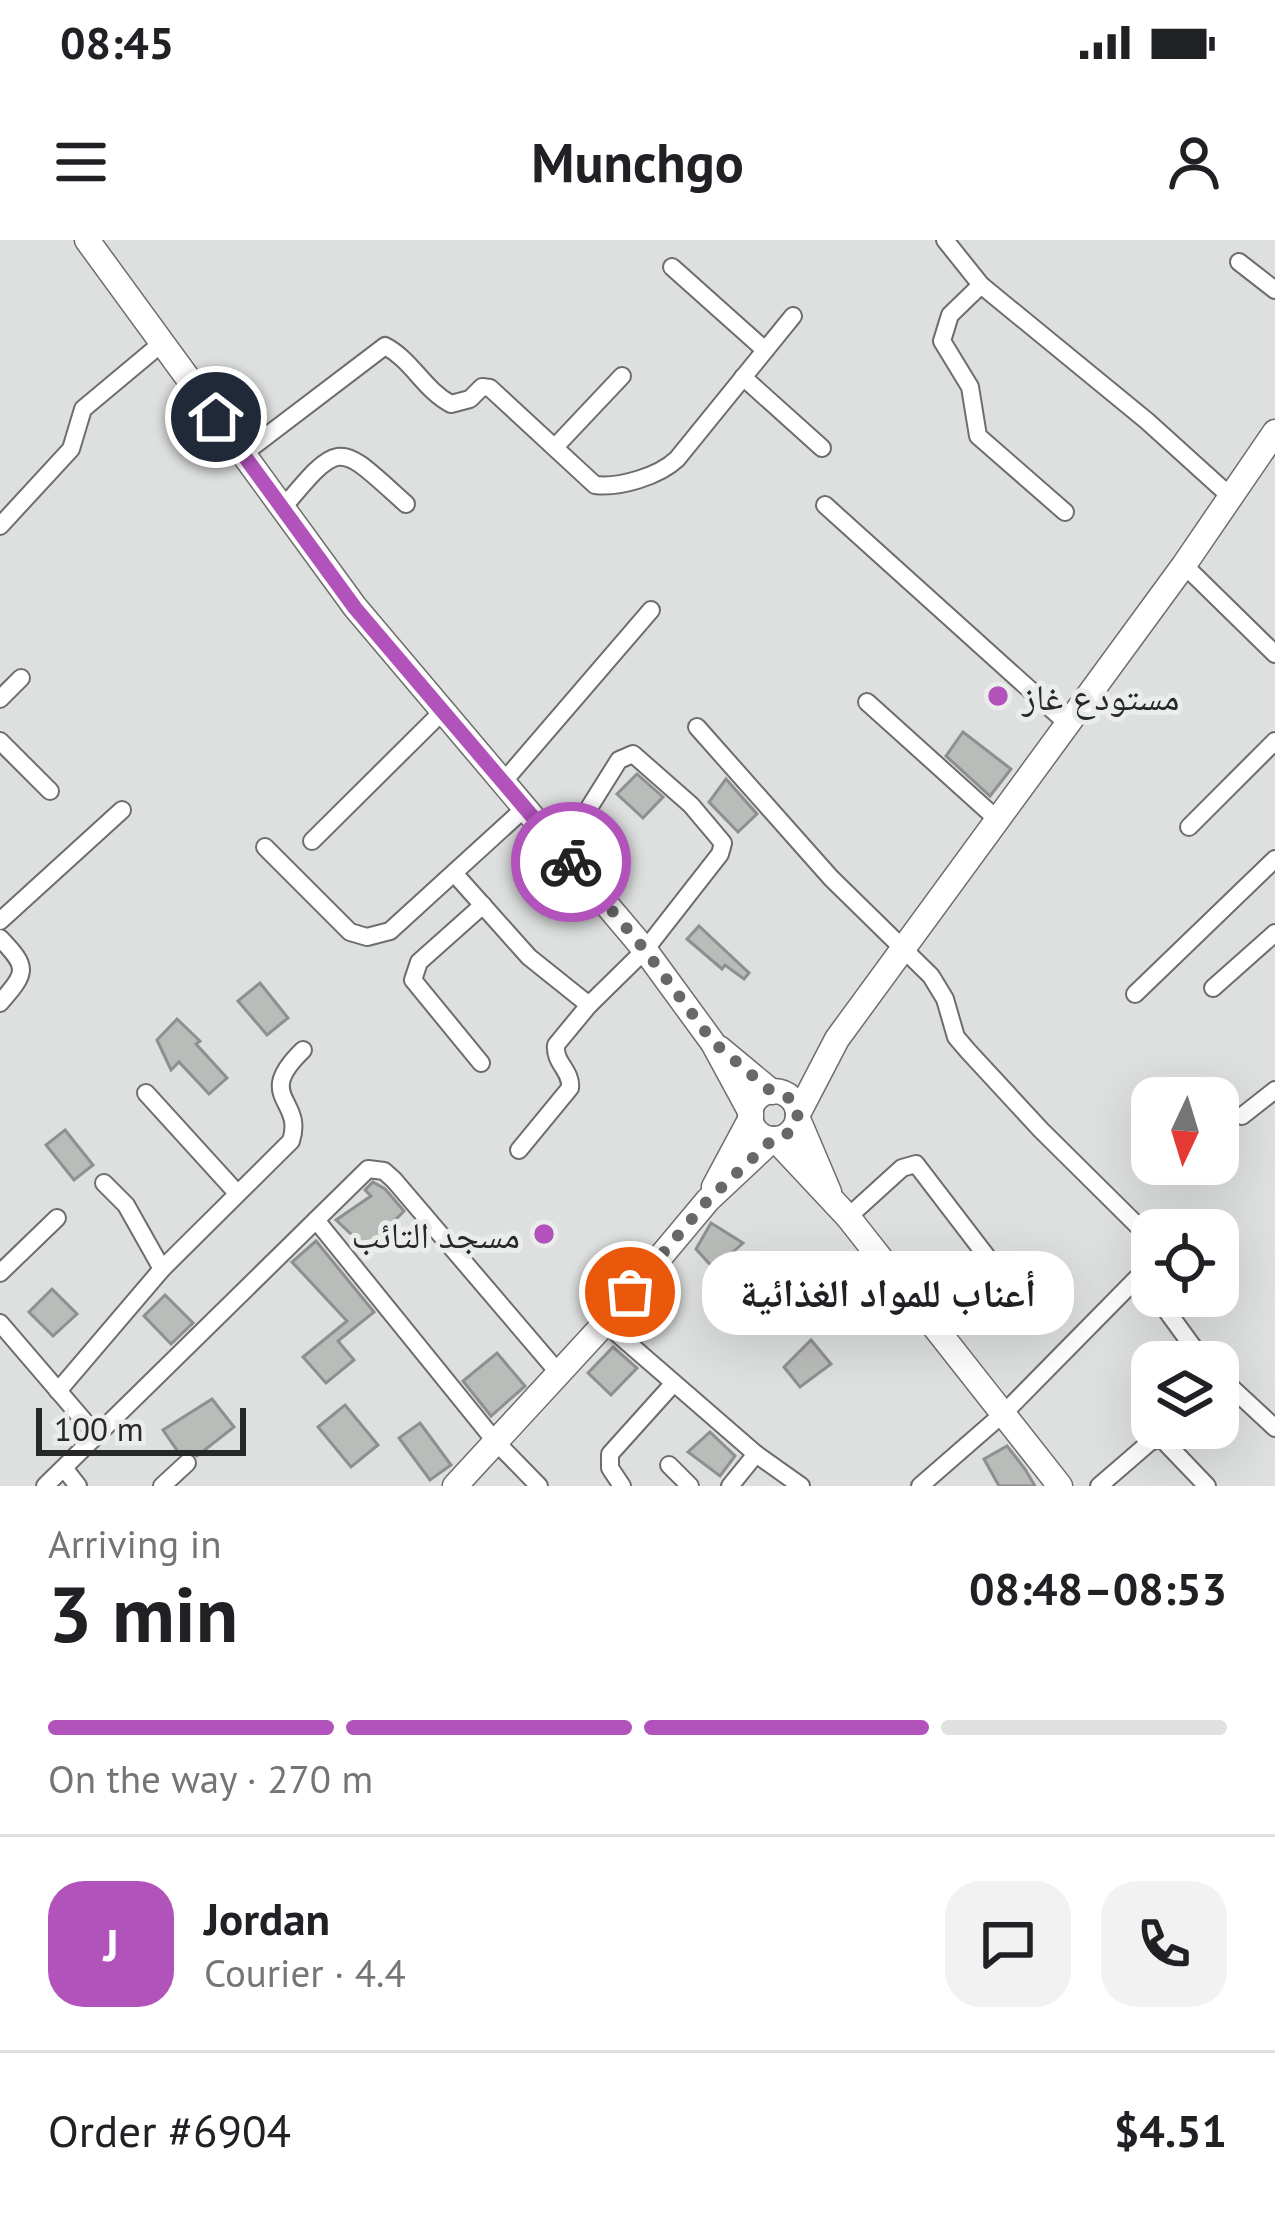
<!DOCTYPE html>
<meta charset="utf-8">
<style>
:root{--surface:#fff;--page:#f2f2f2;--text:#202124;--muted:#757577;--line:#e0e0e0;--accent:#b253bb}
body{margin:0;font-family:"PT Sans","Noto Naskh Arabic",sans-serif;background:var(--page);color:var(--text);height:100vh;display:flex;flex-direction:column;font-size:45px;white-space:nowrap}
*{box-sizing:border-box;margin:0}
p{font-size:39px;color:var(--muted)}
.icon{flex:none;width:66px;height:66px;fill:none;stroke:currentColor;stroke-width:2;stroke-linecap:round;stroke-linejoin:round}
.map{position:relative;height:1246px;overflow:hidden}
.details{display:flex;flex-direction:column;background:var(--surface);flex:1}
.details>*{flex:none}
.needle{width:78px;rotate:184deg}
.fabs{position:absolute;left:1131px;top:837px;display:grid;gap:24px}
.fabs a{display:grid;place-items:center;width:108px;height:108px;border-radius:24px;background:var(--surface);box-shadow:0 12px 48px #0002;font-size:60px}
.scale{position:absolute;left:36px;bottom:30px;width:210px;box-sizing:border-box;padding-left:12px;border:6px solid #272828;border-top:0;font-size:33px;line-height:42px;white-space:nowrap;color:#272828;-webkit-text-stroke:9px #ebedeb;paint-order:stroke}
.pin{position:absolute;display:grid;place-items:center;width:102px;height:102px;color:#fff;margin:-51px;border:6px solid #fff;border-radius:50%;box-shadow:0 3px 12px #0007}
.courier{position:absolute;display:grid;place-items:center;width:120px;height:120px;margin:-60px;border:9px solid #b253bb;border-radius:50%;background:#fff;color:#222;box-shadow:0 3px 15px #0007}
.bubble{position:absolute;height:84px;border-radius:36px;background:var(--surface);box-shadow:0 12px 48px #0002;font-size:39px;font-weight:700;line-height:84px;text-align:center}
.overview em{font-style:normal;font-weight:700}
.overview div{display:flex;flex-direction:column-reverse}
.overview{display:flex;align-items:center;justify-content:space-between;height:204px;padding:0 48px}
h1{font-size:78px;font-weight:700;line-height:90px}
.bar{display:grid;grid-template-columns:repeat(4,1fr);gap:18px 12px;align-content:center;height:144px;padding:0 48px}
.bar i{height:15px;border-radius:9px;background:var(--line)}
.bar .selected{background:var(--accent)}
.bar p{grid-column:span 4}
.line{display:flex;align-items:center;gap:30px;padding:0 48px;border-top:3px solid var(--line)}
.line div{flex:1}
.round{display:grid;place-items:center;flex:none;width:126px;height:126px;border-radius:36px;background:var(--page)}
.status{display:flex;justify-content:space-between;align-items:center;height:84px;padding:0 60px;background:var(--surface);direction:ltr}
.status svg{height:33px;fill:currentColor}
header{display:flex;justify-content:space-between;align-items:center;height:156px;padding:0 48px;background:var(--surface);font-size:54px;font-weight:700}
.map>svg:first-child{display:block}
.building{fill:#babcba;stroke:#8d908e;stroke-width:3}
.lines{fill:none;stroke-linecap:round;stroke-linejoin:round}
.street-casing{stroke:#6c6e6c;stroke-width:20}
.secondary-casing{stroke:#6c6e6c;stroke-width:27}
.street{stroke:#fff;stroke-width:16}
.secondary{stroke:#fff;stroke-width:24}
.done{stroke:#676868;stroke-width:12;stroke-dasharray:0 21.6}
.route{stroke:#b253bb;stroke-width:15}
.poi-dot{fill:#b253bb;stroke:#ebedeb;stroke-width:4.5}
.labels{text-anchor:middle;dominant-baseline:central;stroke-width:10;stroke-linejoin:round;paint-order:stroke}
.poi-label{font-size:36px;fill:#272828;stroke:#ebedeb;text-anchor:start}
</style>
<div class="status"><b>08:45</b><svg viewBox="0 0 49 12"><path d="M0 12V9h3v3zM5 12V6h3v6zM10 12V3h3v9zM15 12V0h3v12zM26 1h20v11H26zM47 4h2v5h-2z"/></svg></div>
<header><svg class="icon" aria-label="menu" viewBox="0 0 24 24"><path d="M4 6h16M4 12h16M4 18h16"/></svg>Munchgo<svg class="icon" aria-label="person" viewBox="0 0 24 24"><circle cx="12" cy="8" r="4"/><path d="M4 21q1-7 8-7t8 7"/></svg></header>
<div class="map">
<svg width="1275" height="1246" viewBox="0 0 1275 1246">
<rect width="100%" height="100%" fill="#dde0de"/>
<g class="building">
<path d="M963 492 1011 529 990 556 946 516Z"/>
<path d="M637 534 663 557 643 578 617 554Z"/>
<path d="M726 539 757 574 738 592 709 562Z"/>
<path d="M699 686 749 733 744 739 725 725 722 729 687 699Z"/>
<path d="M260 743 288 778 267 795 238 761Z"/>
<path d="M177 779 200 801 196 804 227 838 209 854 179 822 171 830 157 800Z"/>
<path d="M65 890 93 925 74 940 46 905Z"/>
<path d="M373 942 385 949 404 971 367 1009 336 980 371 956 365 950Z"/>
<path d="M711 983 743 1003 714 1029 696 1009Z"/>
<path d="M316 1001 374 1072 338 1101 354 1120 326 1143 303 1117 347 1081 292 1022Z"/>
<path d="M52 1049 77 1074 53 1096 29 1072Z"/>
<path d="M165 1055 193 1083 171 1104 144 1076Z"/>
<path d="M811 1100 831 1124 800 1147 784 1127Z"/>
<path d="M613 1107 637 1128 611 1155 588 1133Z"/>
<path d="M497 1113 525 1146 491 1176 463 1141Z"/>
<path d="M212 1159 234 1187 197 1216 190 1211 179 1213 163 1190Z"/>
<path d="M345 1165 378 1205 351 1227 318 1187Z"/>
<path d="M420 1183 451 1225 430 1240 399 1198Z"/>
<path d="M710 1192 735 1216 720 1236 688 1212Z"/>
<path d="M1007 1206 1025 1229 1035 1246H999L984 1219Z"/>
</g>
<g class="lines">
<g class="street-casing">
<g id="street">
<path d="M945 0 981 45 1147 181 1231 257"/>
<path d="M1239 22 1275 50"/>
<path d="M672 27 765 110"/>
<path d="M981 45 950 75 942 101 970 147 978 196 1065 272"/>
<path d="M743 137 822 208"/>
<path d="M555 207 622 136"/>
<path d="M243 214 385 106C412 120 424 150 451 164L470 159 482 147 490 148 595 245C620 248 659 236 677 219L793 76"/>
<path d="M825 265 1068 484"/>
<path d="M282 269C342 197 338 203 406 264"/>
<path d="M0 286 71 209 83 169 162 103"/>
<path d="M1184 325 1275 414"/>
<path d="M0 459 21 438"/>
<path d="M867 462 999 581"/>
<path d="M697 487 831 638 931 736 945 759 956 797 968 811 1041 890 1146 994 1149 1018 1140 1035 1005 1172 920 1246"/>
<path d="M0 501 50 551"/>
<path d="M504 541 651 370"/>
<path d="M1189 587 1275 501"/>
<path d="M312 601 444 470"/>
<path d="M265 607 350 692 367 697 390 691 526 567"/>
<path d="M454 633 529 717 589 765"/>
<path d="M0 681 122 570"/>
<path d="M0 698C29 728 27 732 0 763"/>
<path d="M1213 748 1275 693"/>
<path d="M1135 754 1275 619"/>
<path d="M481 823 413 740 419 722 483 665"/>
<path d="M146 853 237 953"/>
<path d="M1242 876 1275 850"/>
<path d="M519 910 570 848C572 831 554 823 556 805L589 765 645 710 720 614 723 603 691 565 633 514 619 520 562 611"/>
<path d="M104 943 126 965 162 1029"/>
<path d="M848 977 902 928 916 924 991 1022"/>
<path d="M316 980 495 1201 539 1246"/>
<path d="M0 1033 57 978"/>
<path d="M1156 1056 1204 1122"/>
<path d="M0 1083 97 1196"/>
<path d="M605 1083 756 1214 801 1246"/>
<path d="M1218 1135 1275 1188"/>
<path d="M58 1151 162 1029 291 901C305 859 253 858 303 810"/>
<path d="M669 1225 690 1246"/>
<path d="M64 1228 78 1246"/>
<path d="M45 1246 368 929 384 931 394 940 557 1131"/>
<path d="M162 1246 187 1223"/>
<path d="M622 1246 610 1228V1214L673 1144"/>
<path d="M730 1246 756 1214"/>
<path d="M1099 1246 1150 1202 1161 1198 1207 1246"/>
</g>
</g>
<g class="secondary-casing">
<g id="secondary">
<path d="M87 0 355 367 645 710 713 803 751 873"/>
<path d="M719 808 772 852"/>
<circle cx="774" cy="875" r="24"/>
<path d="M798 874 837 799 1184 325 1275 192"/>
<path d="M798 879 829 952"/>
<path d="M775 899 848 977 1060 1246"/>
<path d="M714 947 751 878"/>
<path d="M455 1246 605 1083 708 960 773 899"/>
</g>
</g>
<use href="#street" class="street"/>
<use href="#secondary" class="secondary"/>
</g>
<g class="lines">
<path class="done" d="M571 622 645 710 713 802 772 852 792 859 798 874 791 892 773 899 708 960 630 1052"/>
<path class="route" d="M216 177 355 368 571 622"/>
</g>
<g class="poi-dot">
<circle cx="998" cy="456" r="12"/>
<circle cx="544" cy="994" r="12"/>
</g>
<g class="labels">
<g class="poi-label">
<text x="1022" y="456">مستودع غاز</text>
<text x="520" y="994" text-anchor="end">مسجد التائب</text>
</g>
</g>
</svg>
<div class="fabs">
<a><svg class="needle" viewBox="-14 -14 28 28"><path d="M0-13l5 13h-10z" fill="#e53935"/><path d="M0 13l5-13h-10z" fill="#757577"/></svg></a>
<a><svg class="icon" aria-label="locate" viewBox="0 0 24 24"><circle cx="12" cy="12" r="6"/><path d="M12 2v4M12 18v4M2 12h4M18 12h4"/></svg></a>
<a><svg class="icon" aria-label="layers" viewBox="0 0 24 24"><path d="M12 4l9 5-9 5-9-5zM3 14l9 5 9-5"/></svg></a>
</div>
<div class="scale">100 m</div>
<div class="pin" style="left:630px;top:1052px;background:#ea580c"><svg class="icon" aria-label="bag" viewBox="0 0 24 24"><path d="M5 8h14l-1 12H6zM9 8a3 3 0 0 1 6 0"/></svg></div>
<div class="pin" style="left:216px;top:177px;background:#1f2937"><svg class="icon" aria-label="home" viewBox="0 0 24 24"><path d="M3 11l9-7 9 7M6 9v11h12V9"/></svg></div>
<div class="courier" style="left:571px;top:622px"><svg class="icon" aria-label="bike" viewBox="0 0 24 24"><circle cx="6" cy="16" r="4"/><circle cx="18" cy="16" r="4"/><path d="M6 16l4-8h5l3 8M10 8l3 8H6M13 5h3"/></svg></div>
<div class="bubble" style="left:702px;top:1011px;width:372px">أعناب للمواد الغذائية</div>
</div>
<section class="details">
<div class="overview"><div><h1>3 min</h1><p>Arriving in</p></div><em>08:48–08:53</em></div>
<div class="bar"><i class="selected"></i><i class="selected"></i><i class="selected"></i><i></i><p>On the way · 270 m</p></div>
<div class="line" style="height:216px"><b class="round" style="background:var(--accent);color:#fff">J</b><div><b>Jordan</b><p>Courier · 4.4</p></div><a class="round"><svg class="icon" aria-label="chat" viewBox="0 0 24 24"><path d="M4 5h16v11H9l-5 4z"/></svg></a><a class="round"><svg class="icon" aria-label="phone" viewBox="0 0 24 24"><path d="M5 4h4l2 5-3 2q2 4 5 5l2-3 5 2v4C11 20 4 13 5 4z"/></svg></a></div>
<div class="line" style="height:156px"><div>Order #6904</div><b>$4.51</b></div>
</section>
